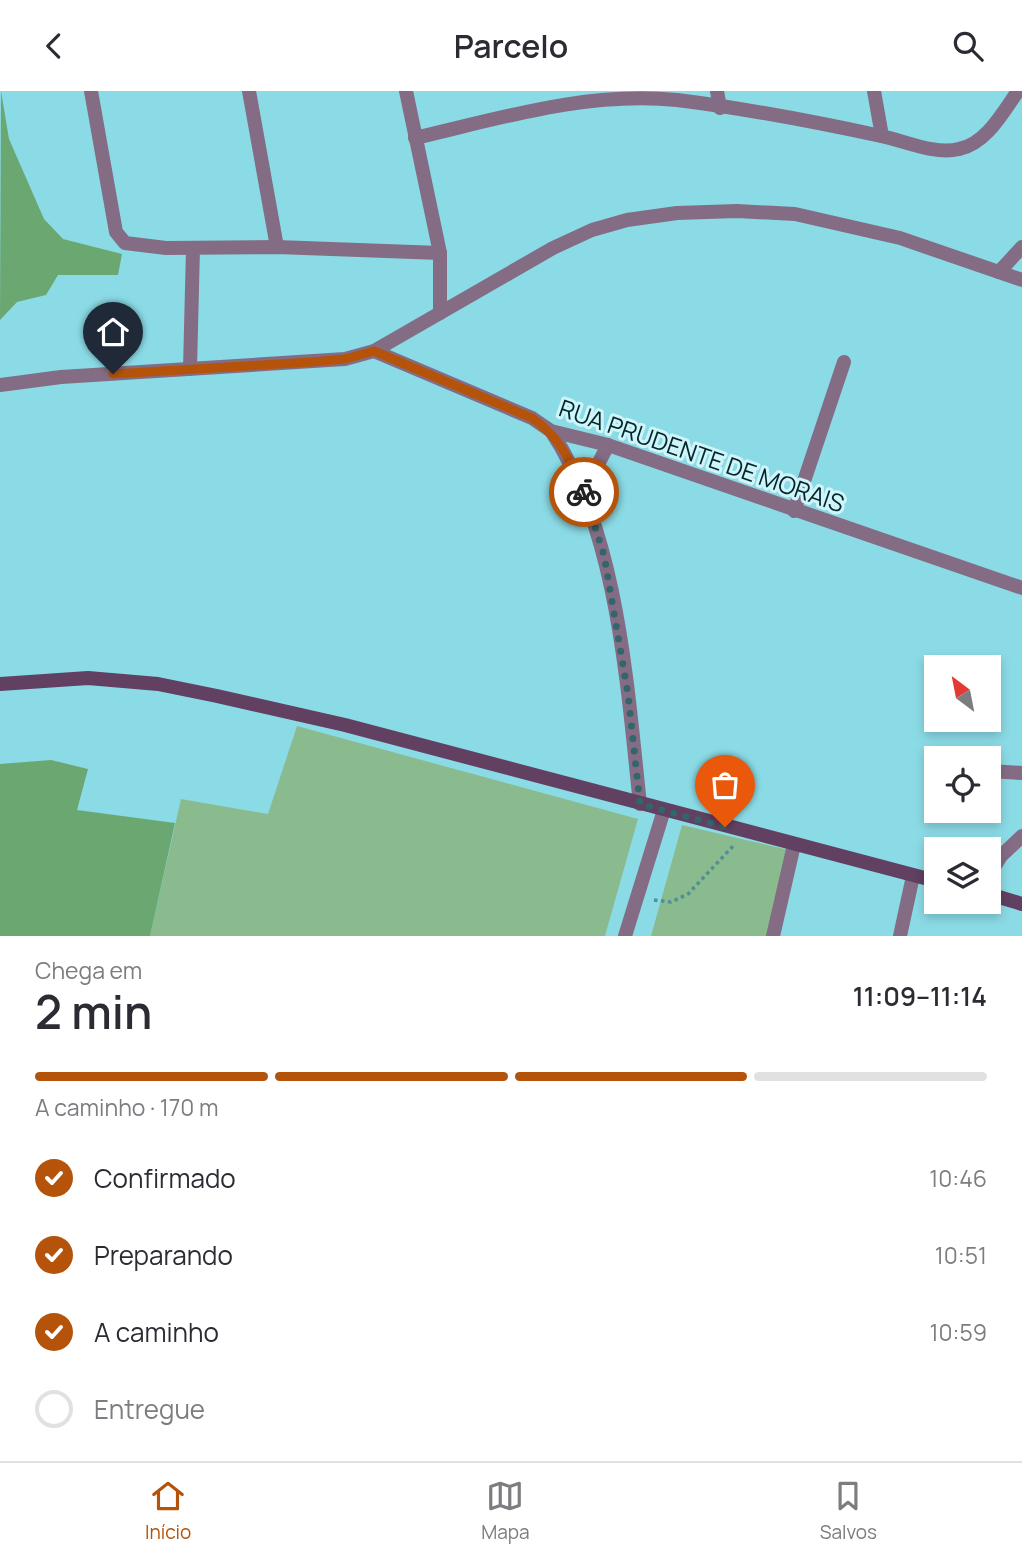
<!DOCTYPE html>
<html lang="pt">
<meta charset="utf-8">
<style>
:root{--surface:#fff;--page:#f2f2f3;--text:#2b2b33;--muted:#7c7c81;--line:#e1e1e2;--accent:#b45309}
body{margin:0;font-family:Manrope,sans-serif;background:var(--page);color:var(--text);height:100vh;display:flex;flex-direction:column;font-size:26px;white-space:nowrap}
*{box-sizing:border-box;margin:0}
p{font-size:23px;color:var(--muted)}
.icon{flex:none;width:38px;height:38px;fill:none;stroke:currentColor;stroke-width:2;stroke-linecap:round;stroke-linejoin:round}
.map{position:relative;height:845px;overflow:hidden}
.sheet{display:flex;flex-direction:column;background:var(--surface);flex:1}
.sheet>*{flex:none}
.needle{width:46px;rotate:328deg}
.fabs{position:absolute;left:924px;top:564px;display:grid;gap:14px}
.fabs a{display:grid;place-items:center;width:77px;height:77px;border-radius:0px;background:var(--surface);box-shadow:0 4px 10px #0003;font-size:35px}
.pin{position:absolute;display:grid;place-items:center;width:60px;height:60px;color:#fff;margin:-72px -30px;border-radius:50% 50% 50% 0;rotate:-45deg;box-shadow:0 0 7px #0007}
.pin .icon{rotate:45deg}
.courier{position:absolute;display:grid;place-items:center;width:70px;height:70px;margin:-35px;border:5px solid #b45309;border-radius:50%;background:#fff;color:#222;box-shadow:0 2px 9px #0007}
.overview em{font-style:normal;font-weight:600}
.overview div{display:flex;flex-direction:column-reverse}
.overview{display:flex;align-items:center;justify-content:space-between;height:119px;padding:0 35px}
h1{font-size:46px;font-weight:600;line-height:52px}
.bar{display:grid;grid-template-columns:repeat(4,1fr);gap:10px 7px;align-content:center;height:84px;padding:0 35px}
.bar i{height:9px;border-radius:5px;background:var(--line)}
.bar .on{background:var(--accent)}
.bar p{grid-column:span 4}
ol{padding:0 35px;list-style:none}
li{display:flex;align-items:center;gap:21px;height:77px}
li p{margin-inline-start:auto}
li .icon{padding:7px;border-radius:50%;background:var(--accent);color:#fff;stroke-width:4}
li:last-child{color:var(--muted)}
li i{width:38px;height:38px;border:4px solid var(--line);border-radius:50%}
header{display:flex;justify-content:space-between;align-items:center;height:91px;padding:0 35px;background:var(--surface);font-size:32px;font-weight:600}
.tab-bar{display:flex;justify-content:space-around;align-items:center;height:98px;border-top:2px solid var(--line);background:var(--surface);font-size:19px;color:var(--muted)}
.tab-bar a{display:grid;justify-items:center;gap:4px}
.tab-bar .on{color:var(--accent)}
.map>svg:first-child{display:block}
.green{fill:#8abb8e}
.forest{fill:#6ba771}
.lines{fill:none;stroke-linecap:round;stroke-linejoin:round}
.path{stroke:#518f97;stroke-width:3.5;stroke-dasharray:3.5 3.5;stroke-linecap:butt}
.street{stroke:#846d84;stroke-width:14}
.secondary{stroke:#614061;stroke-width:14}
.done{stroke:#32656c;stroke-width:7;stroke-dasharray:0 12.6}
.route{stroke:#b45309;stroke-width:9}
.labels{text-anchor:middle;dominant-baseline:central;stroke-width:6;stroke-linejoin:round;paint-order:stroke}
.street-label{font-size:24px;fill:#02262a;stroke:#cff5fa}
</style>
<header><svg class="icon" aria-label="back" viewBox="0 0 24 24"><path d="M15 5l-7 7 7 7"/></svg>Parcelo<svg class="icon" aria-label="search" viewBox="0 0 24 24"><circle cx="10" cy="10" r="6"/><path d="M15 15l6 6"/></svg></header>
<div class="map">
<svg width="1022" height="845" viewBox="0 0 1022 845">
<rect width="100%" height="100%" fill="#8bdbe6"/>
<g class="green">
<path d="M297 635 638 728 605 845H150L181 708 268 723Z"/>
<path d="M682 734 789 759 767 845H651Z"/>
</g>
<g class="forest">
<path d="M1 0 9 48 44 128 63 148 122 163 118 184H58L46 204 17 211 0 229Z"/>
<path d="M51 669 88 678 77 719 175 732 150 845H0V673Z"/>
</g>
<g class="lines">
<path class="path" d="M654 809 671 811 688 803 735 753"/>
<g class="street">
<path d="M91 0 116 141 125 152 166 157 277 156 440 162"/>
<path d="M249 0 277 156"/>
<path d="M406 0 440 162V222"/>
<path d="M717 0 720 17"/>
<path d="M874 0 882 45"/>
<path d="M415 47C501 27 587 0 677 9 742 17 816 31 881 45 906 50 934 64 959 58 986 53 1003 21 1018 0"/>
<path d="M999 181 1022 156"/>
<path d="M374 260 532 327 551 340 608 354 1022 497"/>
<path d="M190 278 193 157"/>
<path d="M0 294 61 286 345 268 374 260 553 157 592 139 627 129 677 122 737 120 795 123 900 147 1022 189"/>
<path d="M551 340C618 441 627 594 640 713"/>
<path d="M584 400 608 354"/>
<path d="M794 420 844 271"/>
<path d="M989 680 1022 682"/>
<path d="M989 784 1001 765 1022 745"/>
<path d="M625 845 664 719"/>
<path d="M773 845 794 754"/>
<path d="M900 845 913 785"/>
</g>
<g class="secondary">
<path d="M0 593 88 587 158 593 217 605 345 634 936 790"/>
<path d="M989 803 1022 813"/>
</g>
</g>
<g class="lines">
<path class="done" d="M584 401 604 464 628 603 640 713 725 736"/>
<path class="route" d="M113 283 312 271 345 268 374 260 532 327C561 347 570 370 584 401"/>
</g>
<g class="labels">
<g class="street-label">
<text transform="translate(702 364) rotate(19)">RUA PRUDENTE DE MORAIS</text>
</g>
</g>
</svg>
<div class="fabs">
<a><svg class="needle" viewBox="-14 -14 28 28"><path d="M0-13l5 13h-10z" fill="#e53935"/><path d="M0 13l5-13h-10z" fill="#7c7c81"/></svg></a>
<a><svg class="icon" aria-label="locate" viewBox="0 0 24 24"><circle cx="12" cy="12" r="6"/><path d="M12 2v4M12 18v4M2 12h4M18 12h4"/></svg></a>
<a><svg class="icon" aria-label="layers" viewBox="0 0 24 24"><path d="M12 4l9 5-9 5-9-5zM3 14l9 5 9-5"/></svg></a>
</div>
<div class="pin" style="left:725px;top:736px;background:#ea580c"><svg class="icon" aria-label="bag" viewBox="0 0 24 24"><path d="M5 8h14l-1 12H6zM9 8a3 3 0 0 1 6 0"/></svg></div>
<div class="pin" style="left:113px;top:283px;background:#1f2937"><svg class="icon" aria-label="home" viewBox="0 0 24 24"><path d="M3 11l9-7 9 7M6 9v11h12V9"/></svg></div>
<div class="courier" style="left:584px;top:401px"><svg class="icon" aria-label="bike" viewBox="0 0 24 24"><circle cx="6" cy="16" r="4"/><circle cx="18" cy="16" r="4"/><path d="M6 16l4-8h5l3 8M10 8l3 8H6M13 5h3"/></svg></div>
</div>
<section class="sheet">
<div class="overview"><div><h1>2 min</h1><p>Chega em</p></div><em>11:09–11:14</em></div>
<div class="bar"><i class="on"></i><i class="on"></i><i class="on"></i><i></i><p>A caminho · 170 m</p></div>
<ol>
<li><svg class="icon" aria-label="check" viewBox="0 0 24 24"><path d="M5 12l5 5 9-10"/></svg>Confirmado<p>10:46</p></li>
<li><svg class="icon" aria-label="check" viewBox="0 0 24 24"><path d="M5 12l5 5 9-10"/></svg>Preparando<p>10:51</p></li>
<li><svg class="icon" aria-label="check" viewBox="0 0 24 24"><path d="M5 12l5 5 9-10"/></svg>A caminho<p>10:59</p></li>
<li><i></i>Entregue</li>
</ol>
</section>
<nav class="tab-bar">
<a class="on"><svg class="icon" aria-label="home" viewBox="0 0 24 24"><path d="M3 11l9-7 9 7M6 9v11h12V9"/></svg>Início</a>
<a><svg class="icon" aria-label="map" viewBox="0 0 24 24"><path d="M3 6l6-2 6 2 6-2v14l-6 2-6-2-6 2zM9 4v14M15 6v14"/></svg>Mapa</a>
<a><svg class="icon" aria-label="saved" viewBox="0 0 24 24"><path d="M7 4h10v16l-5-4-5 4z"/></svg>Salvos</a>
</nav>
